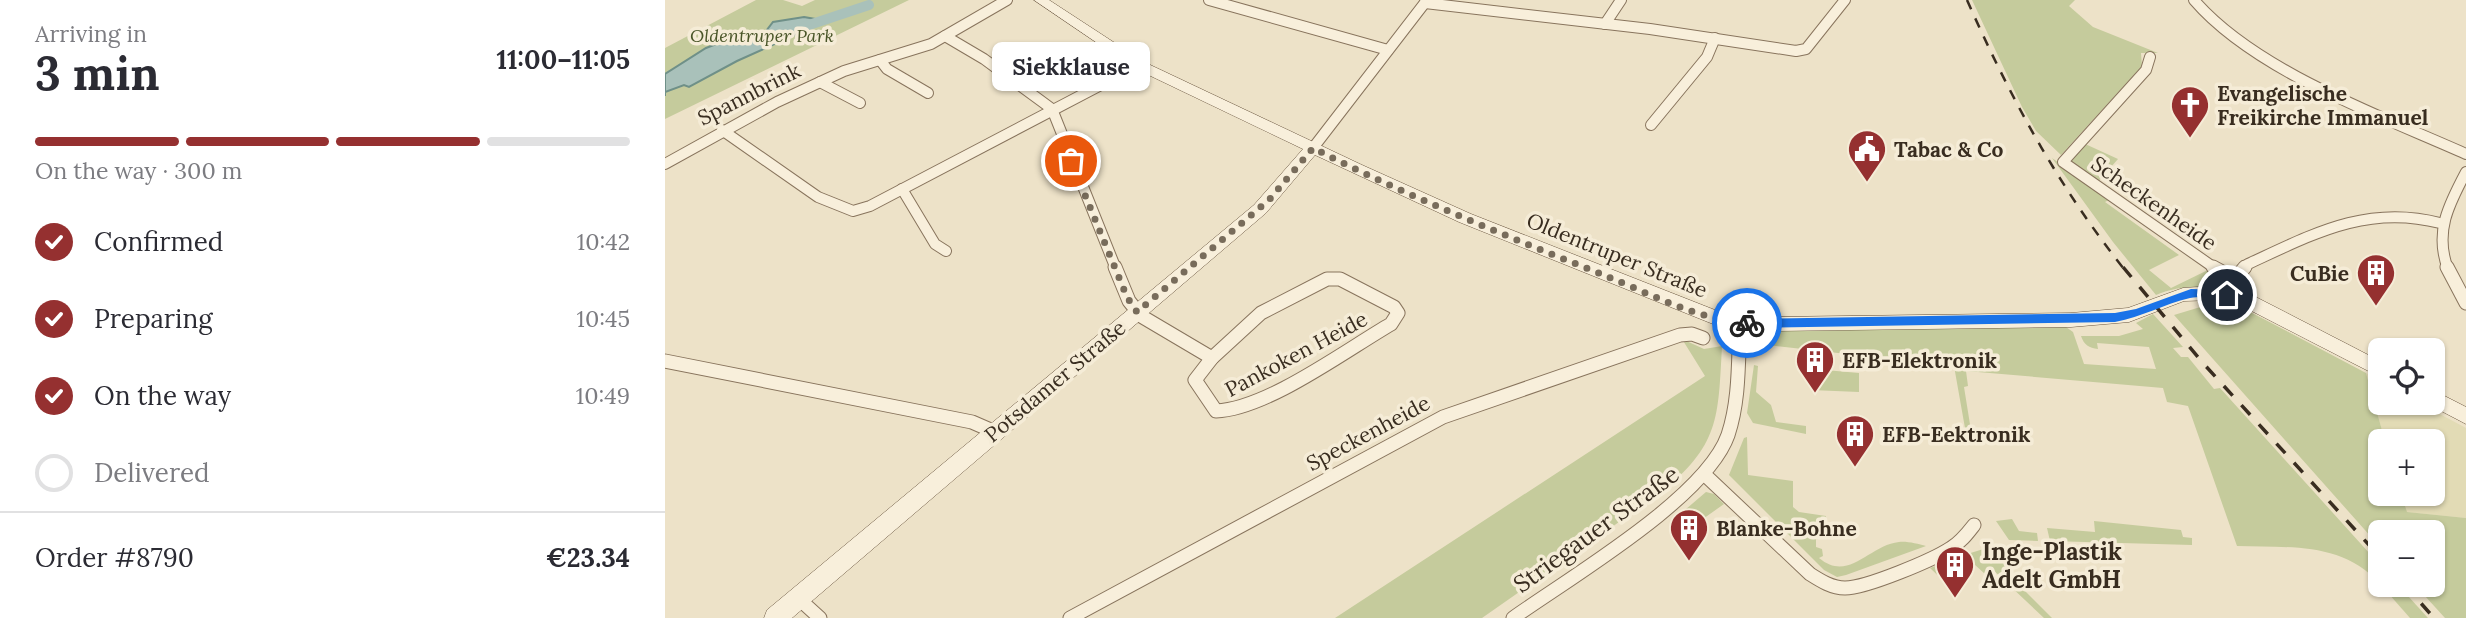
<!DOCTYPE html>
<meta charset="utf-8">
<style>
:root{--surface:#fff;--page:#f7f7f7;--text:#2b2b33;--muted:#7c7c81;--line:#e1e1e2;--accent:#953030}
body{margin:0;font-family:Lora,serif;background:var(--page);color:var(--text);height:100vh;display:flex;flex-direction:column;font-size:26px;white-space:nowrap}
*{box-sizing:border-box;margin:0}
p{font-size:23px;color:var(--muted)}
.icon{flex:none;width:38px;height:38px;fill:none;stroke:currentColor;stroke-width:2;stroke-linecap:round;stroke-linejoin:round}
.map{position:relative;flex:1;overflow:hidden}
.panel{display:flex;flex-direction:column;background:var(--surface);width:665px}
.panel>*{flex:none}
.tools{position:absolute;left:1703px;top:338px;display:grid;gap:14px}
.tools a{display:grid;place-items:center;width:77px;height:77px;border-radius:10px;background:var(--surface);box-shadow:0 2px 5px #0004;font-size:35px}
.pin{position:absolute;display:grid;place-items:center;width:60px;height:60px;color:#fff;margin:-30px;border:4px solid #fff;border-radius:50%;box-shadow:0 2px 7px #0007}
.courier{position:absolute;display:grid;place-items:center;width:70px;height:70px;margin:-35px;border:5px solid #1a73e8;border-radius:50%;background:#fff;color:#222;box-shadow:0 2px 9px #0007}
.bubble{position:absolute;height:49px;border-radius:10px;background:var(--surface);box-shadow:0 2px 5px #0004;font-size:23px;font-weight:700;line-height:49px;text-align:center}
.head em{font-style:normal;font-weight:700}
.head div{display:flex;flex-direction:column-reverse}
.head{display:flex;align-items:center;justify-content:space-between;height:119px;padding:0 35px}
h1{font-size:46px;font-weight:700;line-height:52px}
.bar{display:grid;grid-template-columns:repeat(4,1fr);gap:10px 7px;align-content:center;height:84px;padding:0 35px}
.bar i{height:9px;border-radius:5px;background:var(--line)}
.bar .selected{background:var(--accent)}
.bar p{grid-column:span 4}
.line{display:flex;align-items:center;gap:18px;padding:0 35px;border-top:2px solid var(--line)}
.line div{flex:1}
ol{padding:0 35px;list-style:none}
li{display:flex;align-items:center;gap:21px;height:77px}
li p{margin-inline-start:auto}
li .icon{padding:7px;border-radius:50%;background:var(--accent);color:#fff;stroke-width:4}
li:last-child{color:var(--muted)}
li i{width:38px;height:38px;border:4px solid var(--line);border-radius:50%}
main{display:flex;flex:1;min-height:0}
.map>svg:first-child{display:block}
.farmland{fill:#e2dbb5}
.green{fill:#c5cb9c}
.water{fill:#a9c1ba;stroke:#6f9088;stroke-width:2}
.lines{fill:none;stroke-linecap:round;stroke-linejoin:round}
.canal{stroke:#a9c1ba;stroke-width:10}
.street-far1-casing{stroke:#88745d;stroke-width:12}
.street-casing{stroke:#88745d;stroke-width:15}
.secondary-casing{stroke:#6a5640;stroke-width:1}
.street-far1{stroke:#f8efdb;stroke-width:10}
.street{stroke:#f8efdb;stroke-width:13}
.secondary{fill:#f8efdb;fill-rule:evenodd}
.rail-far1{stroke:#392d20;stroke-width:2.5;stroke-dasharray:10 10;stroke-linecap:butt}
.rail{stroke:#392d20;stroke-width:3.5;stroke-dasharray:13 13;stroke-linecap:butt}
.route{fill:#1a73e8}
.done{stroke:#786c5b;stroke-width:7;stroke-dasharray:0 12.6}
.labels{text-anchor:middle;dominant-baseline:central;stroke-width:7;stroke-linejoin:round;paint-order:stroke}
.far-park-label{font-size:18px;font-style:italic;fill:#495528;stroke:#f5ecd7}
.poi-label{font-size:21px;font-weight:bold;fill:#392d20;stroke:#f5ecd7;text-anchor:start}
.street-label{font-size:21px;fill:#392d20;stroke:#f5ecd7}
.near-street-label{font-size:24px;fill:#392d20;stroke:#f5ecd7}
.near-poi-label{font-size:24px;font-weight:bold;fill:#392d20;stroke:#f5ecd7;text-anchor:start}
</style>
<main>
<section class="panel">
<div class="head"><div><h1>3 min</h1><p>Arriving in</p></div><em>11:00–11:05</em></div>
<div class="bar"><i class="selected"></i><i class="selected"></i><i class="selected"></i><i></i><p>On the way · 300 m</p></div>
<ol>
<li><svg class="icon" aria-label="check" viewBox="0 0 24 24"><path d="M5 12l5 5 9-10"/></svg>Confirmed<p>10:42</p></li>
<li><svg class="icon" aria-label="check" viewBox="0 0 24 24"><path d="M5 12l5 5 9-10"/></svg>Preparing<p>10:45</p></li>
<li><svg class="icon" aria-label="check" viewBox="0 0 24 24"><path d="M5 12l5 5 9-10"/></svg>On the way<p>10:49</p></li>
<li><i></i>Delivered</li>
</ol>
<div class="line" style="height:91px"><div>Order #8790</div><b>€23.34</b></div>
</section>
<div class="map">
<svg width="1801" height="618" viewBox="0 0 1801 618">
<rect width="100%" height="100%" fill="#ede2c8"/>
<path class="farmland" d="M1701 373 1715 381V402L1754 403 1801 428V518L1741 512 1736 494H1768V441H1720Z"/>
<g class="green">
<path d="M91 0H118L137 6 150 0H244L0 119V48Z"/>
<path d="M1307 0H1410L1404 6 1428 27 1493 53H1476L1477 66 1396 155 1371 131 1357 107Z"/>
<path d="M1418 143 1453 159 1432 183 1403 163Z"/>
<path d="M1387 158 1446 199 1440 202 1514 255 1484 270 1506 288 1545 269 1557 284 1570 291C1543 286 1516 284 1491 295L1448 242Z"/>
<path d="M1542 305 1579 309 1591 315 1701 373 1720 441H1715V494H1736L1742 512 1801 518V618H1780L1750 585 1768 584V532H1715V547L1509 315Z"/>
<path d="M1488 314 1518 347 1508 348 1516 357H1523L1549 389 1555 388 1715 565V584C1677 541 1623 548 1572 546L1523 406 1502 402 1498 388 1301 371 1303 386 1299 387 1308 443 1303 445 1289 366 1093 344 1098 337 1120 330 1401 327 1408 332 1419 364 1491 369 1484 347 1432 343 1433 349C1424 348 1419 345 1416 336H1454L1478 329 1471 323Z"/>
<path d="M1017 339 1039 349 1057 346C1053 419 1055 445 994 494L817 618H670L1040 376Z"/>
<path d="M1089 365 1093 366 1091 392 1106 405 1111 422 1141 426V434L1088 423 1082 413Z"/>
<path d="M1160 370 1194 373V392L1146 390 1155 387 1153 374Z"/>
<path d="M1082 437 1083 475 1128 481V507L1134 512 1161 516 1160 537 1151 536V547L1157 549 1158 556 1154 558C1184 583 1204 545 1234 542 1242 541 1253 544 1261 546L1181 575 1172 577 1159 570 1064 475 1079 438Z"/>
<path d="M1041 492 1049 494 1059 504 1028 526 1025 524 1019 528 1022 533 1019 535 1007 521Z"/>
<path d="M1347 519 1354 531 1372 533 1373 541 1344 540 1331 521Z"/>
<path d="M1429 521 1516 530 1518 537 1527 538V545L1385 541 1382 528 1430 532Z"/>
<path d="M1325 547 1342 556 1344 562 1339 570 1387 618H1379L1327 569 1320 574 1299 555Z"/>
<path d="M1284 561 1298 572 1284 586 1265 568Z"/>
<path d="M1716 585H1733L1763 618H1745Z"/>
</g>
<path class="water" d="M139 17 150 19 152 25 72 61 24 87 19 85 0 92V96V74L41 48 67 38 86 39 101 31 108 22Z"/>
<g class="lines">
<path class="canal" d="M138 27 204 5"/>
<g class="street-far1-casing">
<g id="street-far1">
<path d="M544 0 723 50"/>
<path d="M1529 0C1590 71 1716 116 1801 154"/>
<path d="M760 3 985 29 1131 51 1141 49 1180 0"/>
<path d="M940 24 956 0"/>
<path d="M280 36 319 59 387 109 451 269"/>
<path d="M1485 57 1481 70 1398 162 1551 269"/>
<path d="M215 60 222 69 263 93"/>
<path d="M155 82 195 103"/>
<path d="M986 125 1042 57 1050 38"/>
<path d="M57 130 153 197 188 211 205 206 474 65"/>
<path d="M648 148 762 0"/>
<path d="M0 164 112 102 179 71 266 44 342 0"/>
<path d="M237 189 270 244 281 251"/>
<path d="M1579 269 1583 264C1648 234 1702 204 1775 223"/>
<path d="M1783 269C1769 232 1784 204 1801 172"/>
</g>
</g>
<g class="street-casing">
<g id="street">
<path d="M450 267 464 301 476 316 547 358"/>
<path d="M1548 267 1570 279 1580 267"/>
<path d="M1782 267 1801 303"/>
<path d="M662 279H675L729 307 733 313 726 324C681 350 602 409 551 411L530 380 547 358 596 313Z"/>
<path d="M0 361 307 422 330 432"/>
<path d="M1039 474 1145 574C1156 581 1167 588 1180 588 1201 588 1268 560 1286 548 1296 542 1302 534 1309 525"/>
<path d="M133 598 155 618"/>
<path d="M405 618 778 417 1015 335 1027 334 1038 338"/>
<path d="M848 618C904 578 1041 498 1063 435 1075 399 1073 360 1075 323"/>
</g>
</g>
<g class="secondary-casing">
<g id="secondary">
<path d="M369 0H384L479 62 697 165 806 214 1055 312 1105 317 1406 313 1463 308 1518 288 1549 286 1585 294 1715 361V377L1575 305 1549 300 1519 301 1464 322 1406 327 1105 331 1053 326 794 222 650 155 601 213 127 618H99L102 610 589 205 638 149 469 68Z"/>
<path d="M1768 390 1801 407V424L1761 403 1768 402Z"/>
</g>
</g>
<use href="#street-far1" class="street-far1"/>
<use href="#street" class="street"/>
<use href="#secondary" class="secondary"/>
<path class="rail-far1" d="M1302 0C1345 97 1393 186 1459 269"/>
<g class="rail">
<path d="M1458 267 1537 362 1715 557"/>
<path d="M1739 584 1769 618"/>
</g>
</g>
<path class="route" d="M1526 289 1562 290 1568 295C1558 304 1538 295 1525 298 1499 304 1477 317 1450 322L1082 328 1077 323 1082 319 1450 313 1471 309Z"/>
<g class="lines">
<path class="done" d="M406 161 462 297 472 312 604 200 648 148C742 196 839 235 936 274 982 292 1032 320 1082 323"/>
</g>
<defs>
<g id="church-pin" transform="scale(2.0125)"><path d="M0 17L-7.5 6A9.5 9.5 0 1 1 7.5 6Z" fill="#953030" stroke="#f5ecd7"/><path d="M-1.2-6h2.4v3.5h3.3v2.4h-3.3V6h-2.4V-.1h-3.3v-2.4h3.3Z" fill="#fff"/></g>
<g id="civic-pin" transform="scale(2.0125)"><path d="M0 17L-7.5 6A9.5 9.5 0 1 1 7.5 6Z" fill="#953030" stroke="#f5ecd7"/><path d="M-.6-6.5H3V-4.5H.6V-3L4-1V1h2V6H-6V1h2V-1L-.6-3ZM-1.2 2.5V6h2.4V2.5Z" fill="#fff"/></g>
<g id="building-pin" transform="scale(2.0125)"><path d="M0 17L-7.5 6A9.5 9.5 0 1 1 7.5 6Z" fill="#953030" stroke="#f5ecd7"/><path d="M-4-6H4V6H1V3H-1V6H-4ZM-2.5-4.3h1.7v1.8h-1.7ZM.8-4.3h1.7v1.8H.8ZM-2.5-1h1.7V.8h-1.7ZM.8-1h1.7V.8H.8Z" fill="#fff"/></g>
</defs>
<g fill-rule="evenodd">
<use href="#church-pin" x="1525" y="105"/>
<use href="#civic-pin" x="1202" y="149"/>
<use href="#building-pin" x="1711" y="273"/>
<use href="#building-pin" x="1150" y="360"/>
<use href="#building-pin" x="1190" y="434"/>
<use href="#building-pin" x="1024" y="528"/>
<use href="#building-pin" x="1290" y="565"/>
</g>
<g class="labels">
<g class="far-park-label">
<text x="97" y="35">Oldentruper Park</text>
</g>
<g class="poi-label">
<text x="1552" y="93">Evangelische<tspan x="1552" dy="24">Freikirche Immanuel</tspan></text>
<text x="1229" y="149">Tabac &amp; Co</text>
<text x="1684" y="273" text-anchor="end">CuBie</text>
<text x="1177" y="360">EFB-Elektronik</text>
<text x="1217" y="434">EFB-Eektronik</text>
<text x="1051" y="528">Blanke-Bohne</text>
</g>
<g class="street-label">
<text transform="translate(84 94) rotate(-27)">Spannbrink</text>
<text transform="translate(1489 203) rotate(35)">Scheckenheide</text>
<text transform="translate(952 255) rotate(22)">Oldentruper Straße</text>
<text transform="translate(631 354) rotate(-28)">Pankoken Heide</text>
<text transform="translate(390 381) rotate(-40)">Potsdamer Straße</text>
<text transform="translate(703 433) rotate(-28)">Speckenheide</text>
</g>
<g class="near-street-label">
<text transform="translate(931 529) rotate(-36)">Striegauer Straße</text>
</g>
<g class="near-poi-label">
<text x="1317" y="551">Inge-Plastik<tspan x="1317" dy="28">Adelt GmbH</tspan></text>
</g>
</g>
</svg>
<div class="tools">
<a><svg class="icon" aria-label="locate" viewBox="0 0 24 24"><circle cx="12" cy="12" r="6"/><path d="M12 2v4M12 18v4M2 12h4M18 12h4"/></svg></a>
<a>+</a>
<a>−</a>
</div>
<div class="pin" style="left:406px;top:161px;background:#ea580c"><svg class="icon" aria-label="bag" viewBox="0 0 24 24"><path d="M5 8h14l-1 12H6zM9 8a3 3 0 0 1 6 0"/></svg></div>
<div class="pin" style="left:1562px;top:295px;background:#1f2937"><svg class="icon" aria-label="home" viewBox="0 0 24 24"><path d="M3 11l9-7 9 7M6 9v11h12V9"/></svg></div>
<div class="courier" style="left:1082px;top:323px"><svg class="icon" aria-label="bike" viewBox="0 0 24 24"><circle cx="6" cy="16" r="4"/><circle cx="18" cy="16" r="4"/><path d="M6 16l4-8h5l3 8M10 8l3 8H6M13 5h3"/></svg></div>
<div class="bubble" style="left:327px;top:42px;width:158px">Siekklause</div>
</div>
</main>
